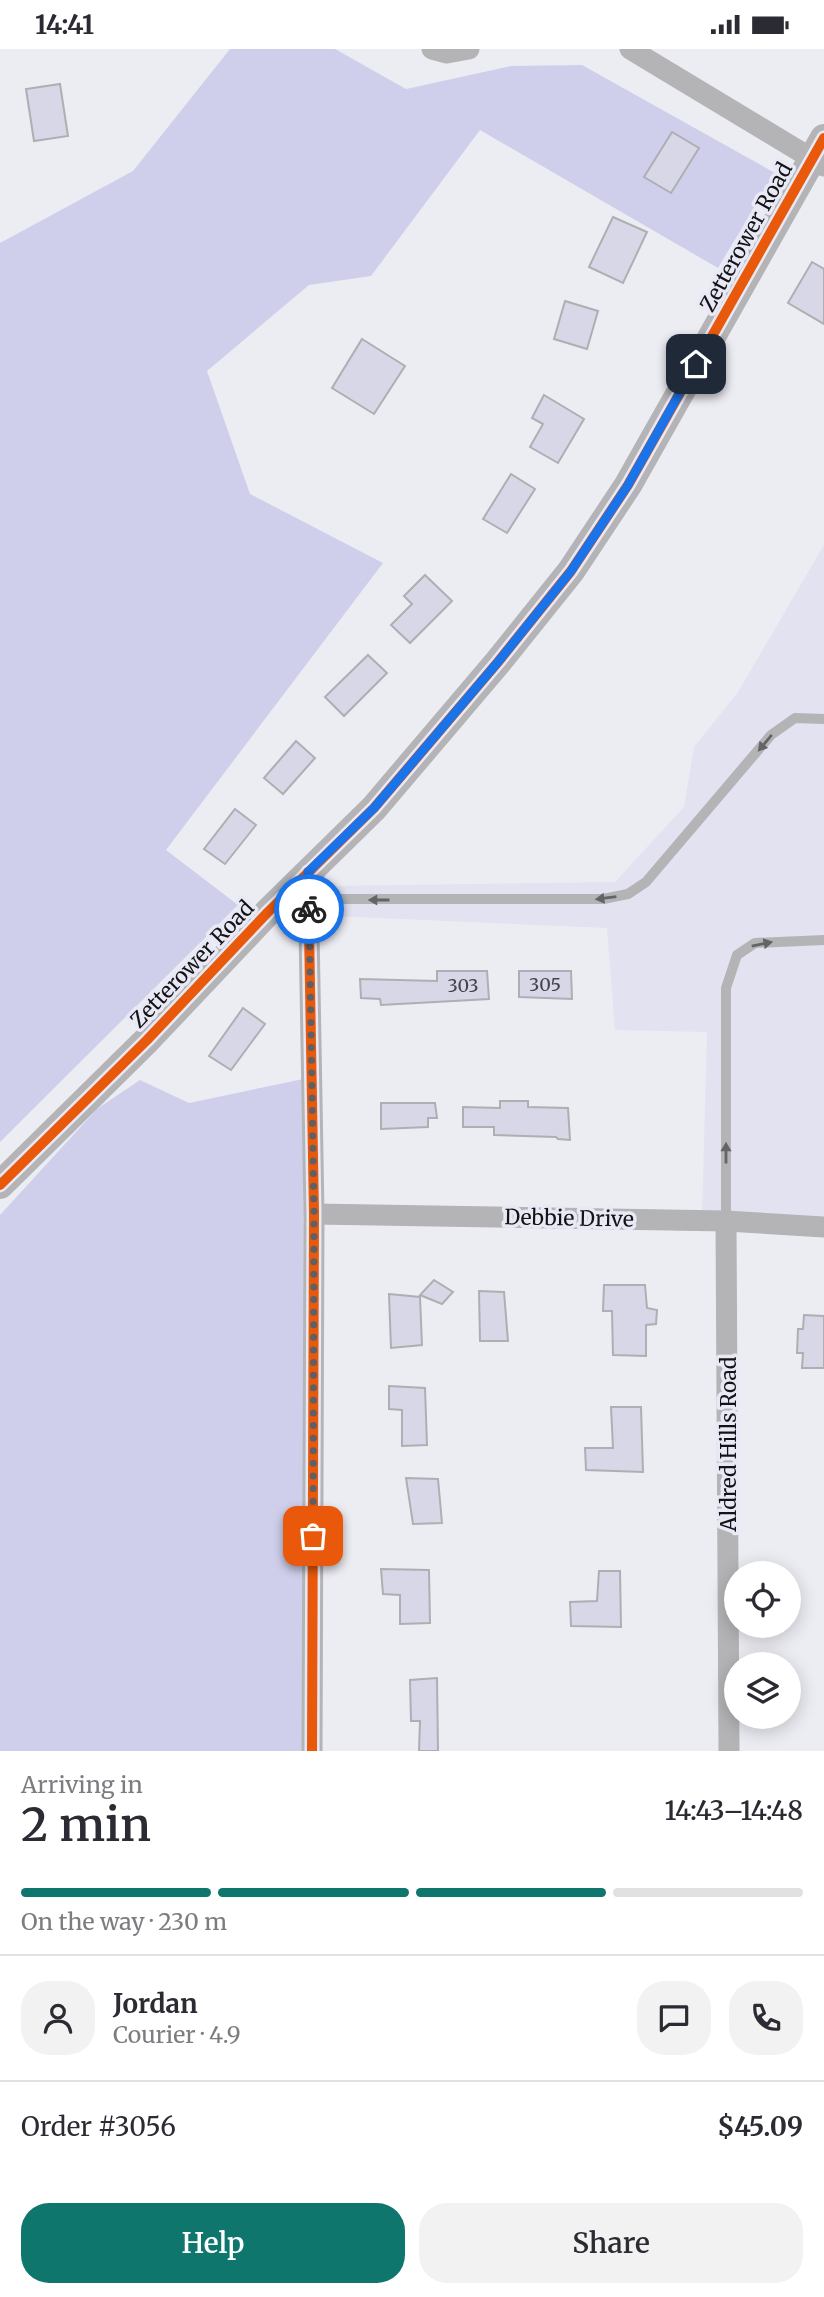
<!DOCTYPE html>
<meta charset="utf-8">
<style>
:root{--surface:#fff;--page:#f2f2f3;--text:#2b2b33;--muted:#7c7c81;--line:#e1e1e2;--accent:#0f766e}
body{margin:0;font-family:Merriweather,serif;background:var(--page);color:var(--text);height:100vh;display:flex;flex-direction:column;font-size:26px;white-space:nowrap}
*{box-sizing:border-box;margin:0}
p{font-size:23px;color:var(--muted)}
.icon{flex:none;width:38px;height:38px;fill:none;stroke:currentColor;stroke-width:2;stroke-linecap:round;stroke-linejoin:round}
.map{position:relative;height:1702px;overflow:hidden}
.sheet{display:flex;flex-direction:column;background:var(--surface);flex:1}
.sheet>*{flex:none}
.controls{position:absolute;left:724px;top:1512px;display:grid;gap:14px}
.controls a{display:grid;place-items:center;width:77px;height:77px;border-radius:50%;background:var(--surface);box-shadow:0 4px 18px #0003;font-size:35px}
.pin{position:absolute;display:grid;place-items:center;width:60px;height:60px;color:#fff;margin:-30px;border-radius:14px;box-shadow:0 4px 10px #0006}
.courier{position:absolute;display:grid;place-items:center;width:70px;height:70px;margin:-35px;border:5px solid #1a73e8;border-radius:50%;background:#fff;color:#222;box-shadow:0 2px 9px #0007}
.head em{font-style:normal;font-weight:600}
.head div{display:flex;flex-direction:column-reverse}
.head{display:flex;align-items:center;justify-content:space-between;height:119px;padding:0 21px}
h1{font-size:46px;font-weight:600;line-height:52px}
.bar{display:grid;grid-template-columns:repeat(4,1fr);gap:10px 7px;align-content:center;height:84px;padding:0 21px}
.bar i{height:9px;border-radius:5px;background:var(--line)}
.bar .on{background:var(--accent)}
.bar p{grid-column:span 4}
.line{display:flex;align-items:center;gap:18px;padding:0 21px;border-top:2px solid var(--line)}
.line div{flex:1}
.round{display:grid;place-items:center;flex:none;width:74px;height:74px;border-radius:28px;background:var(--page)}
.action{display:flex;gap:14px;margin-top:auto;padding:14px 21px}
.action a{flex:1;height:80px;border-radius:28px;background:var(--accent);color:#fff;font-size:28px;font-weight:600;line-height:80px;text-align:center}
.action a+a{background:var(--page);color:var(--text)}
.status{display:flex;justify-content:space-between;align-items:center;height:49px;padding:0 35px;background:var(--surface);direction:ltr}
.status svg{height:19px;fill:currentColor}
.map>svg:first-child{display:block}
.built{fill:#e2e2f1}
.green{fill:#d0cfeb}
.building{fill:#d8d7e7;stroke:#aeaeb3;stroke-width:2}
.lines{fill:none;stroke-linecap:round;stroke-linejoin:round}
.service{stroke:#b4b4b7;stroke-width:10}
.minor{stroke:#b4b4b7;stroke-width:21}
.tertiary{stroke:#b4b4b7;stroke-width:28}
.cycleway-casing{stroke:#e9e9f6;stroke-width:15}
.cycleway{stroke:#e8590c;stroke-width:10}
.oneway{fill:#646467}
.done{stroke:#5f5f64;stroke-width:7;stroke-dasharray:0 12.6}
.route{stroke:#1a73e8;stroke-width:9}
.labels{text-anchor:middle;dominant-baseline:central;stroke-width:7;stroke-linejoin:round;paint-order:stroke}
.number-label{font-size:18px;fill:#44444b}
.street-label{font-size:21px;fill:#131317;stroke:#e9e9f6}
</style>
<div class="status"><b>14:41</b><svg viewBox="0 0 49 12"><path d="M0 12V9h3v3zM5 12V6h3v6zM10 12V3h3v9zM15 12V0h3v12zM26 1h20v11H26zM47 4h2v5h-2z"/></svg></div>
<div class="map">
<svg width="824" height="1702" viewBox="0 0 824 1702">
<rect width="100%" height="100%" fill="#ececf3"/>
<path class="built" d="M824 496V1175L702 1172 707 983 615 981 607 879 332 867 331 837 615 833 684 758 694 698 738 643Z"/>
<g class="green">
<path d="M230 0H335L406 40 511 17 582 16 775 124 718 219 480 81 371 227 309 236 207 322 250 445 383 514 166 801 238 856 0 1093V194L133 122Z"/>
<path d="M303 1030 305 1702H0V1166L97 1060 140 1031 189 1054Z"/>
</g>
<g class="building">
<path d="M60 35 68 87 34 92 26 40Z"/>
<path d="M672 83 699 99 671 144 644 128Z"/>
<path d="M613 168 647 183 623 234 589 218Z"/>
<path d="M812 213 824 220V275L788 254Z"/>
<path d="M565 252 598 262 587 300 554 290Z"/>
<path d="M362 290 405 317 374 365 332 339Z"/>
<path d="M544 346 584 370 558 414 530 398 543 375 532 369Z"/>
<path d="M511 425 535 440 507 484 483 470Z"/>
<path d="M425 526 452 552 410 594 391 576 412 555 404 547Z"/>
<path d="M368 606 387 624 344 667 325 648Z"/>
<path d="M296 692 315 709 283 745 264 729Z"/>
<path d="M235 760 256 776 225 815 204 800Z"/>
<path d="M437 922H487L489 950 381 956 380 950 361 949 360 930 437 932Z"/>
<path d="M519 922H571L572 950 519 948Z"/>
<path d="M243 959 265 975 231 1021 209 1007Z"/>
<path d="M500 1052H528V1058L568 1059 570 1091 558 1090 556 1088 494 1086V1078H463V1058L500 1059Z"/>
<path d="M381 1054H435L437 1069H428V1078L381 1080Z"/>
<path d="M434 1231 453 1243 442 1255 420 1246Z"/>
<path d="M604 1236H645L647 1259 657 1261 656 1275 646 1276V1307L613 1306 612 1262H603Z"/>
<path d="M479 1242 504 1243 508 1292H480Z"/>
<path d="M389 1245 420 1248 422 1296 391 1299Z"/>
<path d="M804 1266 824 1267V1319H802L803 1304H797L798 1280H803Z"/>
<path d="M389 1337 425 1339 427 1396 402 1397V1361L389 1360Z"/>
<path d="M611 1358H641L643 1423 586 1421 585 1399H613Z"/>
<path d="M406 1429 438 1430 442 1474 413 1475Z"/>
<path d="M381 1520 429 1521 430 1574 400 1575V1546L383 1545Z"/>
<path d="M599 1522H620L621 1578 571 1577 570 1553 597 1552Z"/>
<path d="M437 1629 438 1702H419L420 1672H411L410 1631Z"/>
</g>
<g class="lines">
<g class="service">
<path d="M309 850H603L628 845 646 833 771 686 795 669 824 670"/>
<path d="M726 1172V939L737 906 755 894 824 891"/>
</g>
<g class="minor">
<path d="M432 0 447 4 469 0"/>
<path d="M630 0 824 117"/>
<path d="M308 823 314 1165 312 1702"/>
<path d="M314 1165 726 1172 824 1178"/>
<path d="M726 1172 729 1702"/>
</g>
<path class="tertiary" d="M0 1136 147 991 268 863 374 759 498 613 571 522 628 436 824 89"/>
<g class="cycleway-casing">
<g id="cycleway">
<path d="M308 823 314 1165 312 1702"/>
<path d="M0 1136 147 991 268 863 374 759 498 613 571 522 628 436 824 89"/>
</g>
</g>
<use href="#cycleway" class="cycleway"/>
</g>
<defs><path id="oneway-solid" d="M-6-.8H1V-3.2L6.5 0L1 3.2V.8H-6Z" transform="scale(1.75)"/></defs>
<g class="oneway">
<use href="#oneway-solid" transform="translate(765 694) rotate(130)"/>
<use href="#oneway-solid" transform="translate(606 849) rotate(173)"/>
<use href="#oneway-solid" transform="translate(379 851) rotate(180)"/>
<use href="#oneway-solid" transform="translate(762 895) rotate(-11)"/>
<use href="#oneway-solid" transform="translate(726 1104) rotate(-90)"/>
</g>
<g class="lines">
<path class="done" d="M309 860 314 1165 313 1487"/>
<path class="route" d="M309 860 308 823 374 759 498 613 571 522 628 436 696 315"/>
</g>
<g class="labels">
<g class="number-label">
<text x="545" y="935">305</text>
<text x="463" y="936">303</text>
</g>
<g class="street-label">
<text transform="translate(746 188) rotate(-61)">Zetterower Road</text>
<text transform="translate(192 915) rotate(-46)">Zetterower Road</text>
<text transform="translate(569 1169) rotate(1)">Debbie Drive</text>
<text transform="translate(728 1395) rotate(-90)">Aldred Hills Road</text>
</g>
</g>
</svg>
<div class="controls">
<a><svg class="icon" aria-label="locate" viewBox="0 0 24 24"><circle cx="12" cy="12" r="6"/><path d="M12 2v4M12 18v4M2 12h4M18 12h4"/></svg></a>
<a><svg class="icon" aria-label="layers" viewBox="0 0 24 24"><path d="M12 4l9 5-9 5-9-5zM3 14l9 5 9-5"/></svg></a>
</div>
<div class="pin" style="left:313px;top:1487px;background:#ea580c"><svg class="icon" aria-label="bag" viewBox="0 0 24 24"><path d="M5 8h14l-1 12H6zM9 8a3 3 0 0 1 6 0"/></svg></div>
<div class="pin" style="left:696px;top:315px;background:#1f2937"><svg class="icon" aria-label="home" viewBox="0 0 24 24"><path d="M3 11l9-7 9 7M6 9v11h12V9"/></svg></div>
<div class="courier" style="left:309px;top:860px"><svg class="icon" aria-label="bike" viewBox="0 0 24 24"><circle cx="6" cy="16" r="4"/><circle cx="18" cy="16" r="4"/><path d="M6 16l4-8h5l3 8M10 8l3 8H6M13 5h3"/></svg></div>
</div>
<section class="sheet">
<div class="head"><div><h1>2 min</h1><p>Arriving in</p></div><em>14:43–14:48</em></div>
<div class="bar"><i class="on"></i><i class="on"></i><i class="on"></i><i></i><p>On the way · 230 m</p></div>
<div class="line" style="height:126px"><a class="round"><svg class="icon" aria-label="person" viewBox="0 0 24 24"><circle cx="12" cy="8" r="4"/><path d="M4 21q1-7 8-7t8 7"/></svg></a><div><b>Jordan</b><p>Courier · 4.9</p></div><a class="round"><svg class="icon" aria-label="chat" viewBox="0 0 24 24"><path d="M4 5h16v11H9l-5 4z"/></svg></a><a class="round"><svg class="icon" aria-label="phone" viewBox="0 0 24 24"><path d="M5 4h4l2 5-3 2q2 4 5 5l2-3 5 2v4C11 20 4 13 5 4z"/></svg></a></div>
<div class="line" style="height:91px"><div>Order #3056</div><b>$45.09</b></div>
<div class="action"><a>Help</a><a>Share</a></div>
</section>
